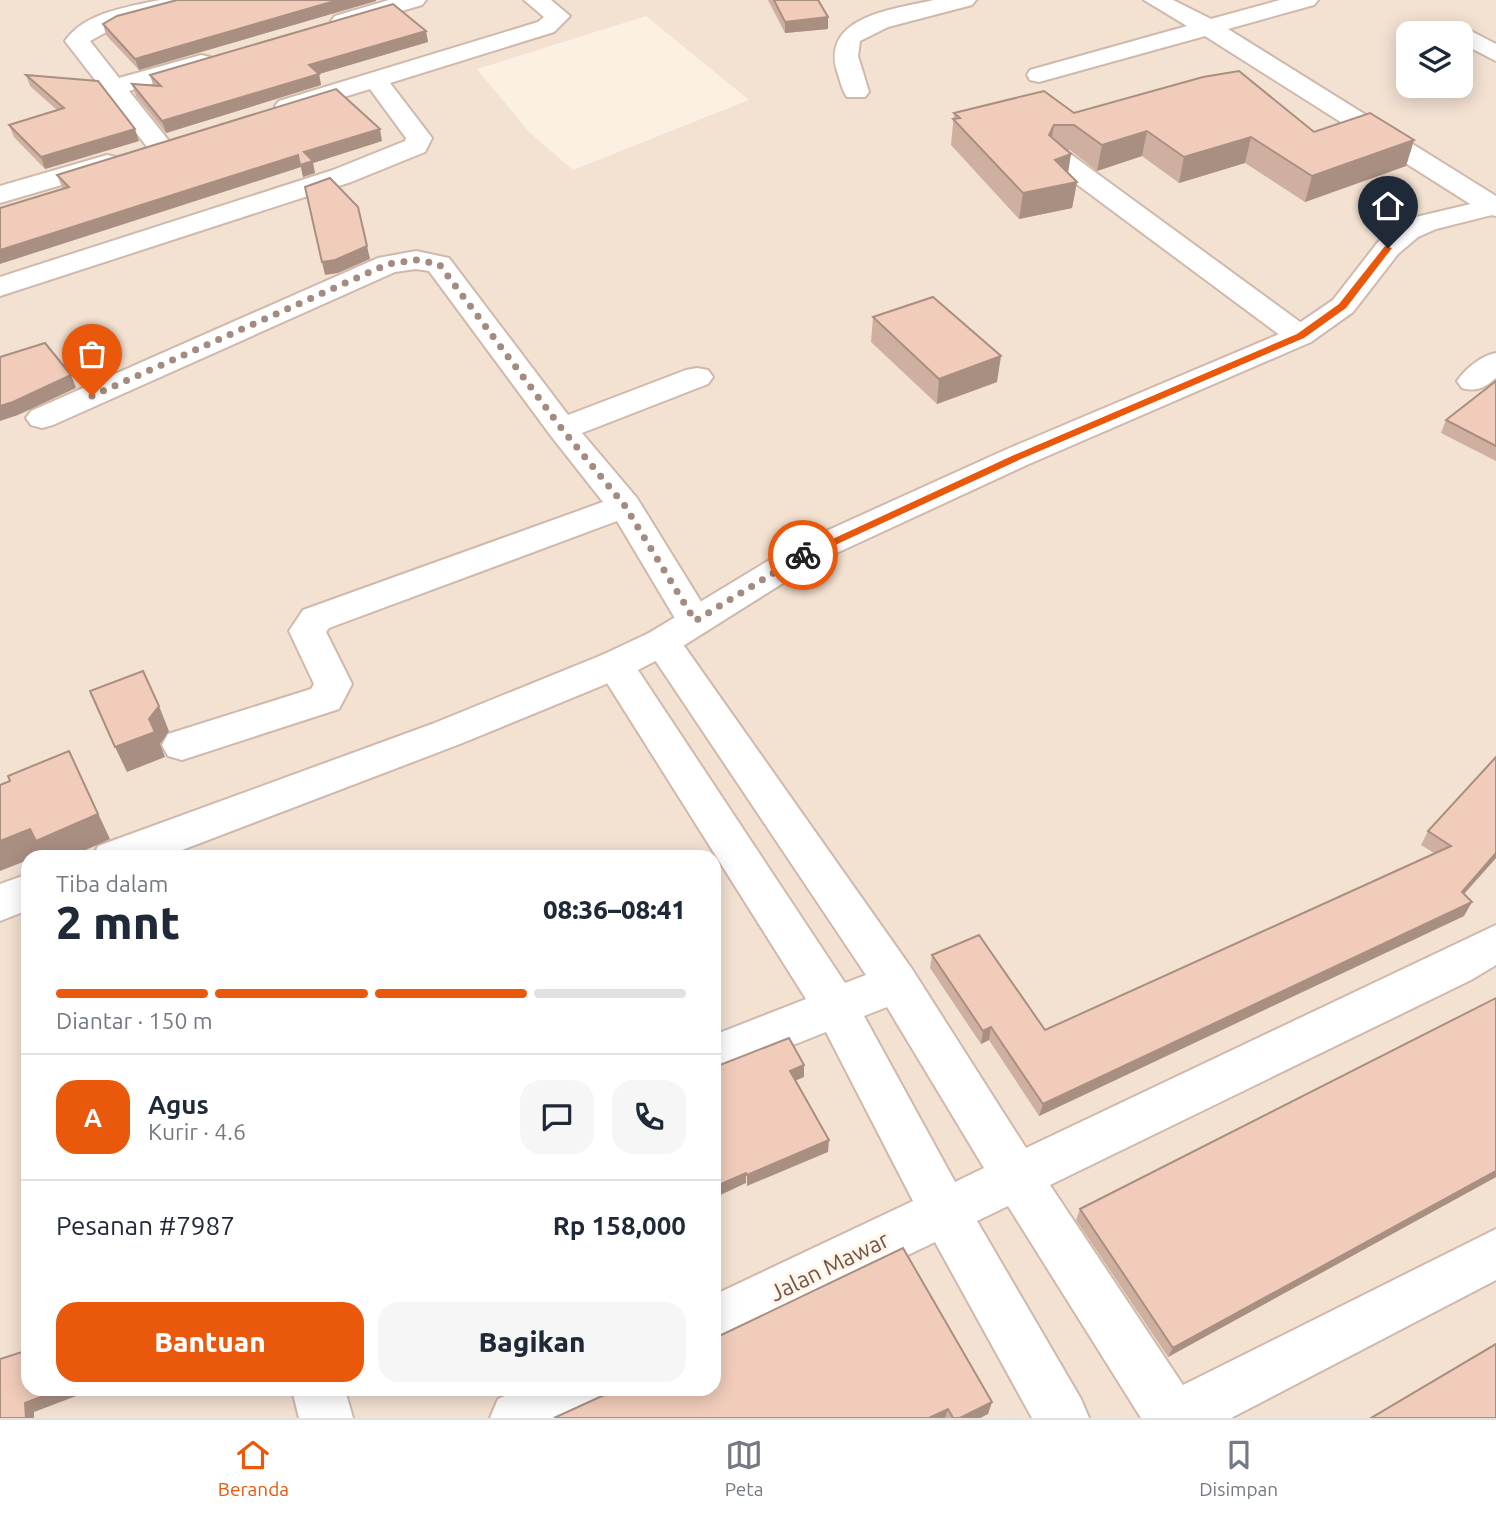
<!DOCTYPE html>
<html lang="id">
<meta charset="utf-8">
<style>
:root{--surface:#fff;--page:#f6f6f7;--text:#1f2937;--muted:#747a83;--line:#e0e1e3;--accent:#ea580c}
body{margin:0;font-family:Ubuntu,sans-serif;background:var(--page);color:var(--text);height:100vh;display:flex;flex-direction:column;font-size:26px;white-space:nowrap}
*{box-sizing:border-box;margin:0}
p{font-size:23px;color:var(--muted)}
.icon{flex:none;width:38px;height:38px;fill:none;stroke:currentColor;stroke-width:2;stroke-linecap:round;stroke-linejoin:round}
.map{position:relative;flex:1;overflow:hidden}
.sheet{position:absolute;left:21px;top:850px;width:700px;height:546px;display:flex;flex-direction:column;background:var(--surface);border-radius:21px;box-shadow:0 4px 18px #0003}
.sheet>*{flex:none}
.tools{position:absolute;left:1396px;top:21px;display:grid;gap:14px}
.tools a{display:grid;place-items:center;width:77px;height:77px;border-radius:14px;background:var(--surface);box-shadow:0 4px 18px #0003;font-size:35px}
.pin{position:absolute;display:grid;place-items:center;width:60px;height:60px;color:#fff;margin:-72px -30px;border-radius:50% 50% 50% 0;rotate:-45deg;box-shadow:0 0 7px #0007}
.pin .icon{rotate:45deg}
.courier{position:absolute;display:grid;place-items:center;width:70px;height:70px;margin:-35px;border:5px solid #ea580c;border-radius:50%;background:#fff;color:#222;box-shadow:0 2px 9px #0007}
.head em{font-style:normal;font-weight:800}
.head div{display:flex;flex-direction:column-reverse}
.head{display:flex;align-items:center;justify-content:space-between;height:119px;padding:0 35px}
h1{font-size:46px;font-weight:800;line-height:52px}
.bar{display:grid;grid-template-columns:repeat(4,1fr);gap:10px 7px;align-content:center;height:84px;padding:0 35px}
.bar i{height:9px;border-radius:5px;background:var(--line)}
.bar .current{background:var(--accent)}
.bar p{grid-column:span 4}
.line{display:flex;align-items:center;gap:18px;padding:0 35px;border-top:2px solid var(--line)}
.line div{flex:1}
.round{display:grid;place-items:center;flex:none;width:74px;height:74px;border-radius:21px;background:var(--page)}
.button{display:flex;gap:14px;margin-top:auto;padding:14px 35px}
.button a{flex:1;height:80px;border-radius:21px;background:var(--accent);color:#fff;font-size:28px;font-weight:800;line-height:80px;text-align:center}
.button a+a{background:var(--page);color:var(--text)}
.tabs{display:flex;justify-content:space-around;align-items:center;height:98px;border-top:2px solid var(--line);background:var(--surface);font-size:19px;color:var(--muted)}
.tabs a{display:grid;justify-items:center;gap:4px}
.tabs .current{color:var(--accent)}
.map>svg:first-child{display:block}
.residential{fill:#f3e1d1;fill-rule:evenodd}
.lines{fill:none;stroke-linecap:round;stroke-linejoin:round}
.minor-casing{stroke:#cfb9ac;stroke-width:4}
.tertiary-casing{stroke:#cfb9ac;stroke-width:4}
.minor{fill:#fff;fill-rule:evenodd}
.tertiary{fill:#fff;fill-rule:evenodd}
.wall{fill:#cfafa0}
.shaded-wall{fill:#a98f82}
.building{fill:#f1ccba;stroke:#a98f82;stroke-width:2}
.route{fill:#ea580c}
.done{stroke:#a38b7f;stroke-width:7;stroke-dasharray:0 12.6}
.labels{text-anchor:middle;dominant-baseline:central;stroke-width:6;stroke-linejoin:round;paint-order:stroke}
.near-street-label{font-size:23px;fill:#735549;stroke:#fff5e9}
</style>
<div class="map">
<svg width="1496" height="1418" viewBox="0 0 1496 1418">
<rect width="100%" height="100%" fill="#fcf0e3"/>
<path class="residential" d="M0 0H1496V1418H0ZM646 16 749 100 573 170 529 132 477 69ZM1409 33H1461V86H1409ZM28 858H714V1390H28Z"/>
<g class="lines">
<g class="minor-casing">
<g id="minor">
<path d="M160 0H202L198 5 119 25 90 41 119 78 201 55 210 57 213 62 210 67 129 91 173 146 169 152H151L65 41C85 12 128 7 160 0Z"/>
<path d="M389 0H426L422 5 343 28 335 26 331 21 335 16Z"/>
<path d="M524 0H551L570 16 554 32 390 83 432 138 425 152 351 182 0 296V277L333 170 405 141 406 138 370 89 288 114 279 111 275 106 279 101 538 22 544 17Z"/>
<path d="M934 0H976L972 5 888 27 860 41 858 56 869 92 865 97H847C842 90 840 80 837 71 821 16 895 9 934 0Z"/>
<path d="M1144 0H1173L1211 19 1280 0H1318L1314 5 1228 29 1496 196V216L1486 214 1205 36 1039 82 1030 80 1027 75 1030 70 1187 26Z"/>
<path d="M1461 26 1496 44V61L1461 43V33H1449L1453 28Z"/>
<path d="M1060 151 1069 153 1311 330 1315 336 1311 342 1300 345 1289 342 1051 165 1047 159 1051 153Z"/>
<path d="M107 155 116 157 120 163 116 169 0 203V186Z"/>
<path d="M416 251 449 258 568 415 686 370 697 368 708 370 713 377 708 384 582 433 637 498 713 621 708 630 695 634 682 630 617 521 329 628 326 632 352 684 339 709 182 760 168 756 162 745 168 734 311 689 314 684 289 631 303 610 603 502 551 436 429 271 416 269 395 272 53 425 42 428 31 425 26 418 31 411 378 258Z"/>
<path d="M1496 353V378C1484 388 1477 392 1462 388L1457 381C1466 368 1481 356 1496 353Z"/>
<path d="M662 629 675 633 912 969 1026 1148 1496 925V965L1471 980 1050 1185 1183 1385 1496 1229V1280L1231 1418H1141L1008 1206 977 1221 1081 1399 1089 1418H1032L935 1242 714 1348V1295L913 1201 826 1032 714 1076V1035L806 999 602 675 596 665 602 655 615 651 628 655 845 983 866 975 649 651 643 642 649 633ZM887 1007 984 1168 955 1182 864 1016Z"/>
<path d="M292 1390H345L353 1418H299Z"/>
<path d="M518 1390H602L594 1409 575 1418H490L498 1399Z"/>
</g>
</g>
<g class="tertiary-casing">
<g id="tertiary">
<path d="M1496 198V214L1436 229 1418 237 1398 254 1353 312 1311 342 1029 464 815 563 675 651 628 675 460 744 161 858H92L98 846 432 724 602 655 649 633 791 547 1005 450 1289 330 1333 300 1378 242 1398 225 1416 217Z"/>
<path d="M28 874V910L0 921V884Z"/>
</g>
</g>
<use href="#minor" class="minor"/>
<use href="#tertiary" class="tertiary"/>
</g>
<g class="wall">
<path d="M177 0H376V1L139 70 106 35 103 24Z"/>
<path d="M768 0H818L828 17V29L785 33Z"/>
<path d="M426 31 428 42 319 74 321 85 166 133 136 96 132 84 153 85 150 75Z"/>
<path d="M26 75 139 141 45 169 14 137 9 125 57 110 30 86Z"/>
<path d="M954 113H1074L1414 140 1406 166 1305 202 1245 163 1179 183 1142 156 1097 171 1070 150H1067L1068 174 1077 182 1072 208 1019 219 951 145Z"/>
<path d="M382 141 313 163 315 173 303 177 301 167 63 189 62 187 57 175Z"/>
<path d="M873 317 997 382 937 404 871 342Z"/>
<path d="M1496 381V461L1441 433 1446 420Z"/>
<path d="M1496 757V858L1464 894V916L1039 1116 989 1040 981 1044 930 968 932 955 1045 1030 1434 853 1421 845 1428 831Z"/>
<path d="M1496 998V1177L1168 1357 1076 1220 1080 1209Z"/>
<path d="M992 1402 988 1414 980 1418H554Z"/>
</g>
<g class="shaded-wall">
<path d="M338 0H376V1L139 70 135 59Z"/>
<path d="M828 17V29L785 33V22Z"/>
<path d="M426 31 428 42 319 74 321 85 166 133 162 121 309 65Z"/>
<path d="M1054 125 1050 150 1049 135Z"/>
<path d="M135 129 139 141 45 169 41 157Z"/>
<path d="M380 129 382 141 313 163 315 173 303 177 301 167 0 264V250Z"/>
<path d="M1147 131 1142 156 1097 171 1102 145Z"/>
<path d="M1251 137 1245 163 1179 183 1184 157Z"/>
<path d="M1414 140 1406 166 1305 202 1312 176Z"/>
<path d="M1071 154 1067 180 1055 160Z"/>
<path d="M1077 182 1072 208 1019 219 1023 193Z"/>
<path d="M367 246 370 259 338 273 325 275 322 262Z"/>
<path d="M1001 356 997 382 937 404 939 379Z"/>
<path d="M71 375 76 388 18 415 0 421V406Z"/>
<path d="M159 706 169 731 160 744 165 757 127 772 115 747 149 719Z"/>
<path d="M69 751 110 839 68 858H45L43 854 34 858H28V860L0 871V841Z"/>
<path d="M1496 853V858L1454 905 1462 892Z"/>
<path d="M1472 902 1464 916 1039 1116 1043 1104Z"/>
<path d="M991 1027 989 1040 981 1044 983 1031Z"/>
<path d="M804 1065V1077L790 1083V1071Z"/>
<path d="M829 1140 828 1152 747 1186V1175Z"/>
<path d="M1496 1171V1177L1168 1357 1173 1348Z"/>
<path d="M746 1173V1183L714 1198V1187Z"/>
<path d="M59 1390H92L34 1412V1418H26L25 1403Z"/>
<path d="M992 1402 988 1414 980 1418H960Z"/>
<path d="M948 1409 945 1418H929Z"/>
</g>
<g class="building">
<path d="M177 0H338L135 59 103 24 117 16Z"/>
<path d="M774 0H818L828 17 785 22Z"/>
<path d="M393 4 426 31 309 65 319 74 162 121 132 84 161 86 150 75Z"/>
<path d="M1239 71 1314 132 1370 113 1414 140 1312 176 1251 137 1184 157 1147 131 1102 145 1074 125H1054L1049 135 1071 154 1055 160 1077 182 1023 193 953 119 960 118 954 113 1044 91 1074 113 1203 77Z"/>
<path d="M26 75 98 81 135 129 41 157 9 125 64 108Z"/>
<path d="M336 89 380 129 304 152 313 161 300 165 298 155 0 250V208L69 187 57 175Z"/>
<path d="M330 178 358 207 367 246 335 260 322 262 305 187Z"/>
<path d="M933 297 1001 356 939 379 873 317Z"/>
<path d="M45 343 71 375 13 402 0 406V357Z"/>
<path d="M1496 381V446L1446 420Z"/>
<path d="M143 671 159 706 149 719 155 732 115 747 90 691Z"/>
<path d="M69 751 98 814 36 841 30 829 0 841V785L10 781 8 776Z"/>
<path d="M1496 757V853L1462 892 1472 902 1043 1104 991 1027 983 1031 932 955 979 935 1045 1030 1451 846 1428 831Z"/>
<path d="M1496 998V1171L1173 1348 1080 1209Z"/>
<path d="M789 1038 804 1065 790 1071 829 1140 747 1175 746 1173 714 1187V1065L715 1067Z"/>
<path d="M903 1248 992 1402 960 1418H953L948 1409 929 1418H554L615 1390H714V1337L715 1338Z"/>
<path d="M1496 1344V1418H1371Z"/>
<path d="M28 1350V1390H59L25 1403 26 1418H0V1359Z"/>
</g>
<path class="route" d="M1385 246 1392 248 1346 308 1304 338 1021 459 807 558 798 555 1014 455 1297 334 1339 304Z"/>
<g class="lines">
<path class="done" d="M92 396 388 264 416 260 439 264 562 429 625 506 695 621 803 555"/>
</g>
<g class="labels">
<g class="near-street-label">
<text transform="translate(829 1266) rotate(-26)">Jalan Mawar</text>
</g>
</g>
</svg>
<div class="tools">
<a><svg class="icon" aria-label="layers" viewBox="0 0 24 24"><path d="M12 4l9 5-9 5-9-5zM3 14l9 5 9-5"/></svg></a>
</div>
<div class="pin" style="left:92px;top:396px;background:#ea580c"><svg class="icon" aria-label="bag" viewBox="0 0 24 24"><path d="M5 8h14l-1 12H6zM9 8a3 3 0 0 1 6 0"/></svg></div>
<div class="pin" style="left:1388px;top:248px;background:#1f2937"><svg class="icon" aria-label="home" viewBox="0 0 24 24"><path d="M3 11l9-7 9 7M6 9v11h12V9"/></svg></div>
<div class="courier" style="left:803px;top:555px"><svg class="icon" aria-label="bike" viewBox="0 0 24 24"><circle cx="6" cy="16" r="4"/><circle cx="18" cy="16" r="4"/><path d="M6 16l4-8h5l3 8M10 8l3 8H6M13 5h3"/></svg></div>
<section class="sheet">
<div class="head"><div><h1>2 mnt</h1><p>Tiba dalam</p></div><em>08:36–08:41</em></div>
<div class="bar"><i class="current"></i><i class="current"></i><i class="current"></i><i></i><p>Diantar · 150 m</p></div>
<div class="line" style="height:126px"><b class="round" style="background:var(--accent);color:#fff">A</b><div><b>Agus</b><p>Kurir · 4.6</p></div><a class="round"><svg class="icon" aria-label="chat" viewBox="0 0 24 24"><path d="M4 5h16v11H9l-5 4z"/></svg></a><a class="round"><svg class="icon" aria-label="phone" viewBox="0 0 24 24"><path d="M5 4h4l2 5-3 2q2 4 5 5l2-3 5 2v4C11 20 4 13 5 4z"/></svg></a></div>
<div class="line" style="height:91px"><div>Pesanan #7987</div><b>Rp 158,000</b></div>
<div class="button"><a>Bantuan</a><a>Bagikan</a></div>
</section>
</div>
<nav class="tabs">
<a class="current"><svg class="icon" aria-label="home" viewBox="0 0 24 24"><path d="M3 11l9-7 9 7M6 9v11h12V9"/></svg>Beranda</a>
<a><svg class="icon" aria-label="map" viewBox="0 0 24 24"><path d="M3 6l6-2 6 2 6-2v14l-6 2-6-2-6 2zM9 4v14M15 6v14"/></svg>Peta</a>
<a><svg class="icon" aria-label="saved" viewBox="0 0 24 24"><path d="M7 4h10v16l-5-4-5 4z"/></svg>Disimpan</a>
</nav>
